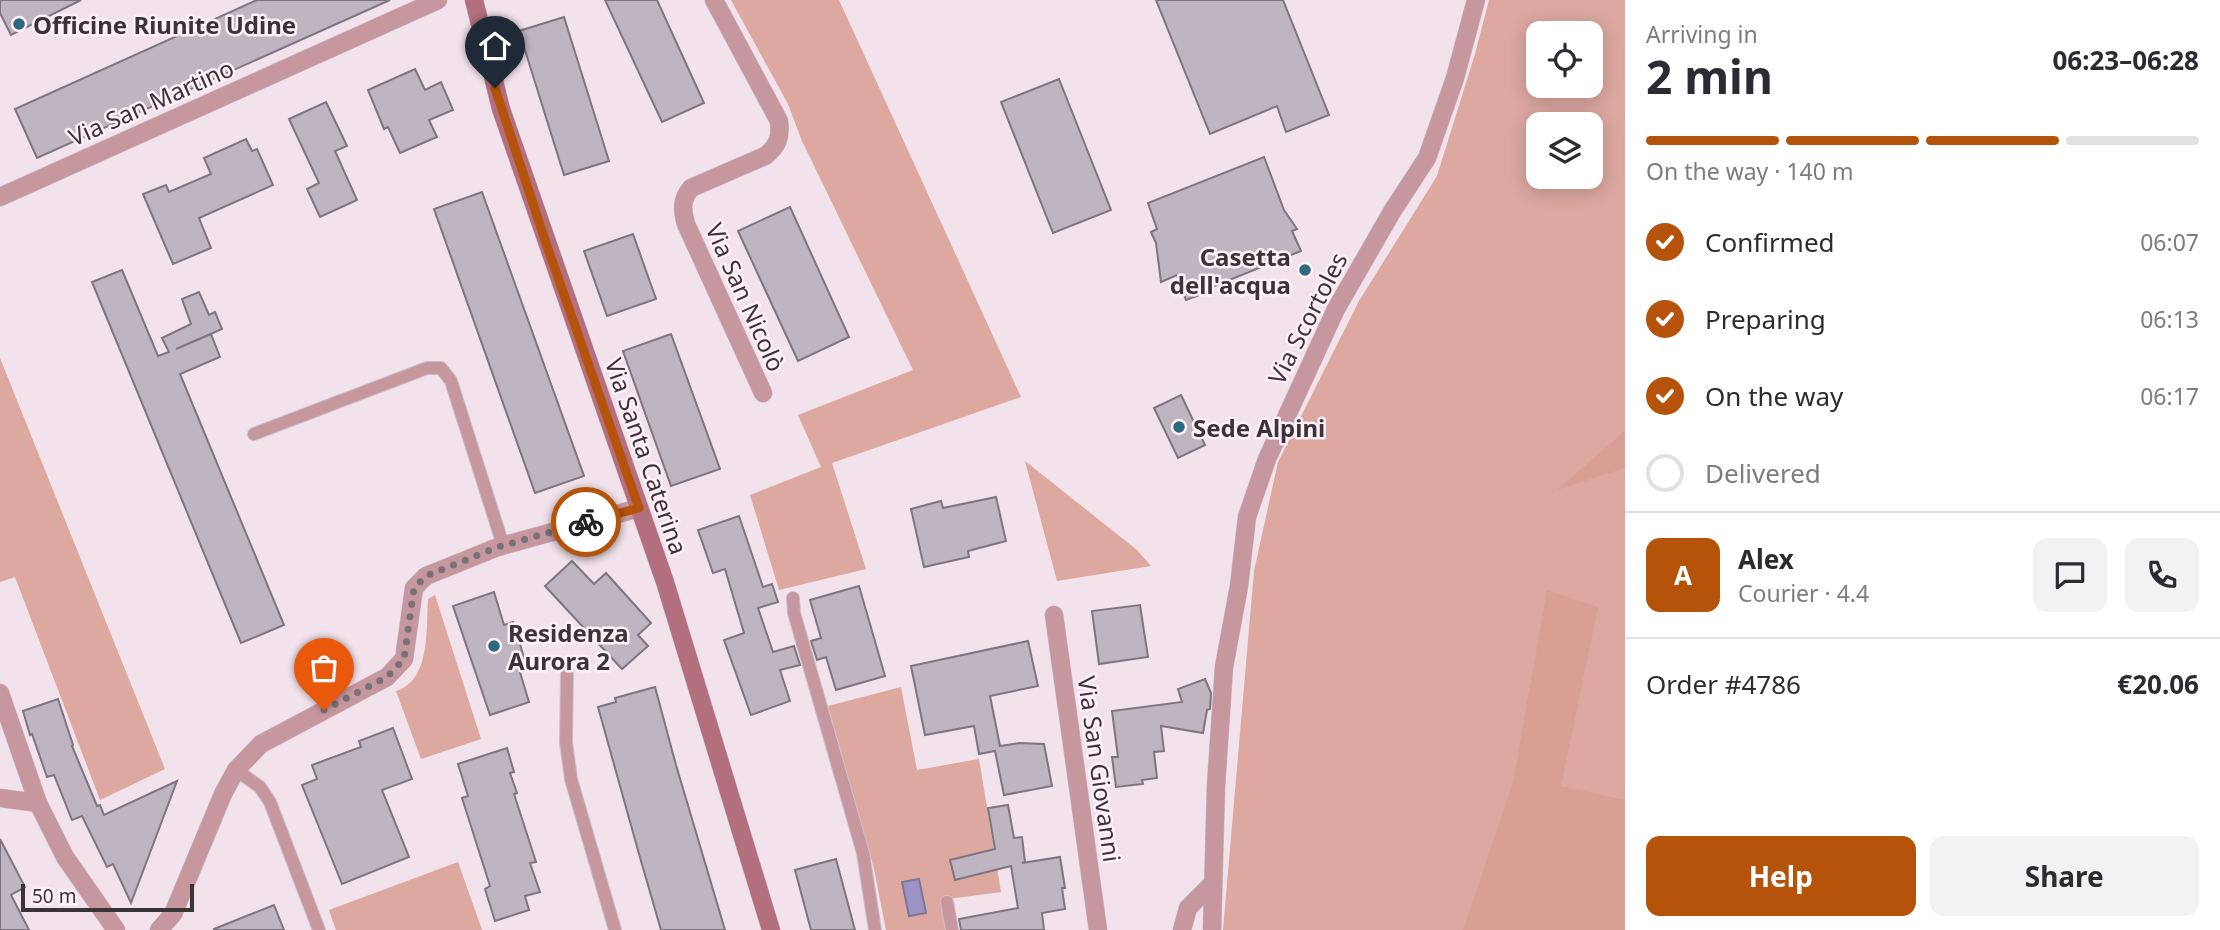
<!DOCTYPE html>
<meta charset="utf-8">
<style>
:root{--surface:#fff;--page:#f2f2f3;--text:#2b2b33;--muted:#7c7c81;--line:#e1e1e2;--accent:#b45309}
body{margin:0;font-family:"Noto Sans",sans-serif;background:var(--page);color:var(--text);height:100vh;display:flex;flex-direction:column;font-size:26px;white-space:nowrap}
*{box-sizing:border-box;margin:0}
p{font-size:23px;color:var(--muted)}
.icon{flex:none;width:38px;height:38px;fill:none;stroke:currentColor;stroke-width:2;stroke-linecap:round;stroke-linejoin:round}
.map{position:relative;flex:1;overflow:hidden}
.side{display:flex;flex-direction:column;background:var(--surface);width:595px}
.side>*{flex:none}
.fabs{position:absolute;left:1526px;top:21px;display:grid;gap:14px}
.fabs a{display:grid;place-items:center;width:77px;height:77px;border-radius:14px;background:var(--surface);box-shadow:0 4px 18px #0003;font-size:35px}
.scale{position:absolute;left:21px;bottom:18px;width:173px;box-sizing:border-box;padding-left:7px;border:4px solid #393437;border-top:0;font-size:19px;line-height:24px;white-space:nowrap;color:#393437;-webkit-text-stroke:5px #feeff8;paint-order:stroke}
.pin{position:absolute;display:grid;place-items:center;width:60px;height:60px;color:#fff;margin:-72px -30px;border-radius:50% 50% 50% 0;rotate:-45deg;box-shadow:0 0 7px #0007}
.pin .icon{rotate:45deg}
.courier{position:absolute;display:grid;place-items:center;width:70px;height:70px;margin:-35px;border:5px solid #b45309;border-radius:50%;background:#fff;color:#222;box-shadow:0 2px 9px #0007}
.summary em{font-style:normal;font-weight:700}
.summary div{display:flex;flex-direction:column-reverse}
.summary{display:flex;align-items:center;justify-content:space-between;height:119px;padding:0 21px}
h1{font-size:46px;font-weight:700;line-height:52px}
.bar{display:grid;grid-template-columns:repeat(4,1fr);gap:10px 7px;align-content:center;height:84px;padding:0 21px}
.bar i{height:9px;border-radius:5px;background:var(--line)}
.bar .on{background:var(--accent)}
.bar p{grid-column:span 4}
.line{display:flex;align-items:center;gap:18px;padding:0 21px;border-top:2px solid var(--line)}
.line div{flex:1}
.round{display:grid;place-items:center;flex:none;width:74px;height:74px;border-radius:14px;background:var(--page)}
ol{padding:0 21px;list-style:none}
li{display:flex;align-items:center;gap:21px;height:77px}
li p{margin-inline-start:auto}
li .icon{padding:7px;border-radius:50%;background:var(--accent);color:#fff;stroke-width:4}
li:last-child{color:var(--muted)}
li i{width:38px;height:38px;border:4px solid var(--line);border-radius:50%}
.primary-button{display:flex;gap:14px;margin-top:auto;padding:14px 21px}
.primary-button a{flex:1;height:80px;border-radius:14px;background:var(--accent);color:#fff;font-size:28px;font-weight:700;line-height:80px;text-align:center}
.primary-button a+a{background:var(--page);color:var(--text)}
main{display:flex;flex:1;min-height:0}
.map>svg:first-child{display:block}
.green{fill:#dca8a0;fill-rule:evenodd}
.forest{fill:#d99f95}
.water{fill:#9c93c4;stroke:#7e769a;stroke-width:2}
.building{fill:#beb5c1;stroke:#7e7581;stroke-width:2}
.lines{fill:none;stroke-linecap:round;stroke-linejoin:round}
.lane-casing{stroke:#ccbfc7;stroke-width:14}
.street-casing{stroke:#ccbfc7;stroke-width:19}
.secondary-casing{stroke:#ccbfc7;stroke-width:19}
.lane{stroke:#c797a0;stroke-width:12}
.street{stroke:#c797a0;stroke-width:18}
.secondary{stroke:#b46f7e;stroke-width:18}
.done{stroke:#797176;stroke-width:7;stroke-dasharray:0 12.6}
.route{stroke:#b45309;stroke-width:9}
.poi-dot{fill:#2a6b7f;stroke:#feeff8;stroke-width:2.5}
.labels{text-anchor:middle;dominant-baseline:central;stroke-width:5;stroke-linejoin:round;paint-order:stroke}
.poi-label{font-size:24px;font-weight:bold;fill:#393437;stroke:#feeff8;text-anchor:start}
.street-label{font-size:24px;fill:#393437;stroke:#feeff8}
</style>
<main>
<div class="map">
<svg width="1625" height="930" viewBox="0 0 1625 930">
<rect width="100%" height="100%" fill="#f1e2eb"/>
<g class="green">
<path d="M731 0H839L1021 397 832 463 866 569 779 590 750 495 821 467 798 415 913 370 802 141 788 104Z"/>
<path d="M1489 0H1625V930H1223L1254 571 1278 462 1359 301 1437 176 1475 54ZM1538 33H1591V86H1538ZM1538 124H1591V177H1538Z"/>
<path d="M0 358 165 769 100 800 15 577 0 582Z"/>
<path d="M1025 461 1137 550 1151 566 1057 581Z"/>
<path d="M435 595 481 739 421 759 396 691C431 681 426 627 428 599Z"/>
<path d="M901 687 917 770 979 759 1001 892 941 900 946 930H886L874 869 828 706Z"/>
<path d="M458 862 482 930H336L329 910Z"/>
</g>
<g class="forest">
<path d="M1625 431V468L1557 490 1559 488Z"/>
<path d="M1547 590 1598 607 1561 786 1625 800V930H1463L1513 783Z"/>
</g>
<path class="water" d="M919 879 926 913 909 916 902 882Z"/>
<g class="building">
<path d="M0 0H81L11 35 0 13Z"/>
<path d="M257 0H390L37 158 15 109Z"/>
<path d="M605 0H657L704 103 662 122Z"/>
<path d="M1156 0H1283L1329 115 1286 132 1277 106 1210 134Z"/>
<path d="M564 17 609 161 564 175 519 31Z"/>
<path d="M415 69 425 90 441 82 453 110 429 120 437 137 400 153 388 127 384 129 368 90Z"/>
<path d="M1059 79 1111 210 1053 233 1001 102Z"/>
<path d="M326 102 347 146 335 151 357 200 320 217 307 189 319 183 289 119Z"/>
<path d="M246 139 252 151 257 149 273 185 199 218 211 248 173 264 143 194 166 185 169 192 211 174 204 158Z"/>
<path d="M1264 157 1284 210 1297 229 1292 231 1301 251 1212 287 1213 290 1186 300 1177 275 1161 282 1156 243 1151 232 1157 229 1148 203Z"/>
<path d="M482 192 584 476 535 493 434 209Z"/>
<path d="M790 207 849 337 798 361 738 231Z"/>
<path d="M633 234 656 299 607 316 584 251Z"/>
<path d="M122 270 158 356 169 352 162 338 191 324 182 299 199 292 209 315 215 312 222 329 176 349 211 334 220 357 180 374 284 625 241 643 92 282Z"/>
<path d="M671 334 720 469 671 486 623 351Z"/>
<path d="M1181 395 1205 445 1178 458 1154 408Z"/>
<path d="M996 497 1006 541 968 551 969 557 924 567 911 509 941 501 943 508Z"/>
<path d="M739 516 763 587 772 584 778 602 758 608 773 652 794 646 800 665 780 670 790 701 751 715 724 640 744 633 725 569 713 573 698 530Z"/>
<path d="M572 561 594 584 606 573 651 623 638 635 648 646 622 669 545 586Z"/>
<path d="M859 586 885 676 836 690 826 657 817 660 811 641 821 638 810 600Z"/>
<path d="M494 592 504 625 513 622 527 667 519 669 529 702 490 715 453 606Z"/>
<path d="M1140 605 1148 657 1099 664 1092 611Z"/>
<path d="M1028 641 1038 686 990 696 1000 746 1019 743 1044 744 1052 786 1004 795 995 751 979 754 974 726 925 735 911 666Z"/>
<path d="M1205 679 1211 693 1210 709 1207 710 1203 733 1161 726 1164 751 1154 752 1157 778 1142 780 1143 784 1116 787 1112 757H1118L1112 711 1182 702 1178 689Z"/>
<path d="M655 687 676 765 725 930H661L639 854 598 707 616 702 615 698Z"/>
<path d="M58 699 73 745 72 746 97 806 100 805 104 815 177 781 131 903 113 864 107 867 82 816 72 820 54 775 47 777 32 734 30 735 23 711Z"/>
<path d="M393 728 412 779 382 790 409 857 342 884 302 785 317 779 312 765 361 747 359 741Z"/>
<path d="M507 748 514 772 510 773 517 793 514 794 536 862 530 863 540 892 525 896 529 910 495 921 485 889 490 886 462 798 468 796 458 764Z"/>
<path d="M1008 805 1014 838 1022 837 1025 862 1022 863 1060 857 1065 888H1062L1065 909 1042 913 1044 930H961L959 919 1018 908 1011 866 955 880 950 860 995 849 988 808Z"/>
<path d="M0 839 25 887 11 895 29 930H0Z"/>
<path d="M836 859 855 930H811L795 870Z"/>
<path d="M274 905 284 930H214V929Z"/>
</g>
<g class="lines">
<g class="lane-casing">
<g id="lane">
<path d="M254 434 427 368H441L451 381 503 545"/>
<path d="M793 598 794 613 863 853 875 930"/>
<path d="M567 674 566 742 571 779 615 930"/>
<path d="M236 770 260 787 270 802 319 930"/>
<path d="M947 902 952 930"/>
</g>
</g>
<g class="street-casing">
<g id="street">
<path d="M714 0 779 121C781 137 778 146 765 156L691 188C681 200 682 210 686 224L763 393"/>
<path d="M0 197 438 0"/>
<path d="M1054 615 1098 930"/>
<path d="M0 693 38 803 65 857 116 930"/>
<path d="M0 798 38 803"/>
<path d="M159 930 173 914 223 794 236 770 261 744 387 677 404 659 414 588 426 576 498 547 639 508"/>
<path d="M1182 930 1188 908 1213 883"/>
<path d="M1212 930 1216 786 1224 667 1239 586 1247 517 1267 459 1336 309 1393 210 1427 158 1455 78 1476 0"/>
</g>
</g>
<g class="secondary-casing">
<path id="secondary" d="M474 0 501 109 665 582 771 930"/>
</g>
<use href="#lane" class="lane"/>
<use href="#street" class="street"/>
<use href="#secondary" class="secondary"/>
</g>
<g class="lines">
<path class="done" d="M324 710 387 677 404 659 414 588 426 576 498 547 586 522"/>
<path class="route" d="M495 88 547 246 639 508 586 522"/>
</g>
<g class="poi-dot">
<circle cx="19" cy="24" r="7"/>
<circle cx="1305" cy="270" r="7"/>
<circle cx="1179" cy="427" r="7"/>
<circle cx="494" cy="646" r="7"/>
</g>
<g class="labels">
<g class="poi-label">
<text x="33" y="24">Officine Riunite Udine</text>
<text x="1291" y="256" text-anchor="end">Casetta<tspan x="1291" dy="28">dell'acqua</tspan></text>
<text x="1193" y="427">Sede Alpini</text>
<text x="508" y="632">Residenza<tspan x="508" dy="28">Aurora 2</tspan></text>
</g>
<g class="street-label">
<text transform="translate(151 102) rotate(-24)">Via San Martino</text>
<text transform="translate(746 297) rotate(66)">Via San Nicolò</text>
<text transform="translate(1307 318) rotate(-63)">Via Scortoles</text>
<text transform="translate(647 456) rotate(71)">Via Santa Caterina</text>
<text transform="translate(1100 769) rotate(82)">Via San Giovanni</text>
</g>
</g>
</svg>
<div class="fabs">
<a><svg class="icon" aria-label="locate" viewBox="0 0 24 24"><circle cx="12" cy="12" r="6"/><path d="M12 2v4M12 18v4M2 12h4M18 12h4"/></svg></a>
<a><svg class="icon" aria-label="layers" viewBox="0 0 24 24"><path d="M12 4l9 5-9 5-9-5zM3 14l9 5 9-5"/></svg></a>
</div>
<div class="scale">50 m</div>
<div class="pin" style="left:324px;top:710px;background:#ea580c"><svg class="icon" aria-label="bag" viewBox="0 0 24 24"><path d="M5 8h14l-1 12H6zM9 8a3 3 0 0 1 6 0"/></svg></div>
<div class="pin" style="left:495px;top:88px;background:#1f2937"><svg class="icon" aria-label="home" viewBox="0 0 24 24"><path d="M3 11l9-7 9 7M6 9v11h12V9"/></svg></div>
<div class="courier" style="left:586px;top:522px"><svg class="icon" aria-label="bike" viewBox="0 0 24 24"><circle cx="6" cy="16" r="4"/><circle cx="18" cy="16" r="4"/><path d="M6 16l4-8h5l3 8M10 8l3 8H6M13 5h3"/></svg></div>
</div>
<section class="side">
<div class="summary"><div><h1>2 min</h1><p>Arriving in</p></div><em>06:23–06:28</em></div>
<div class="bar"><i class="on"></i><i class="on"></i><i class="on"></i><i></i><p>On the way · 140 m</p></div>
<ol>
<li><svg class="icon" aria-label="check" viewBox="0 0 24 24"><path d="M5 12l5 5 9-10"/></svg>Confirmed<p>06:07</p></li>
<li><svg class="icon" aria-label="check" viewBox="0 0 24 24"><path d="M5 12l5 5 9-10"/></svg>Preparing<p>06:13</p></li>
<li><svg class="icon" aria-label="check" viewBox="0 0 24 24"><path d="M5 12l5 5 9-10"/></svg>On the way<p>06:17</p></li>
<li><i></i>Delivered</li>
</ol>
<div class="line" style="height:126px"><b class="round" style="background:var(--accent);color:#fff">A</b><div><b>Alex</b><p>Courier · 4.4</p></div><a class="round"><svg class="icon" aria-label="chat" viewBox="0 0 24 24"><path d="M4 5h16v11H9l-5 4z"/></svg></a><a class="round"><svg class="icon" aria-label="phone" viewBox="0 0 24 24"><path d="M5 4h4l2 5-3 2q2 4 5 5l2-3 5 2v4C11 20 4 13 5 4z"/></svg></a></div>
<div class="line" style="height:91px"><div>Order #4786</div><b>€20.06</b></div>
<div class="primary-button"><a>Help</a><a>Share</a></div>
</section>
</main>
